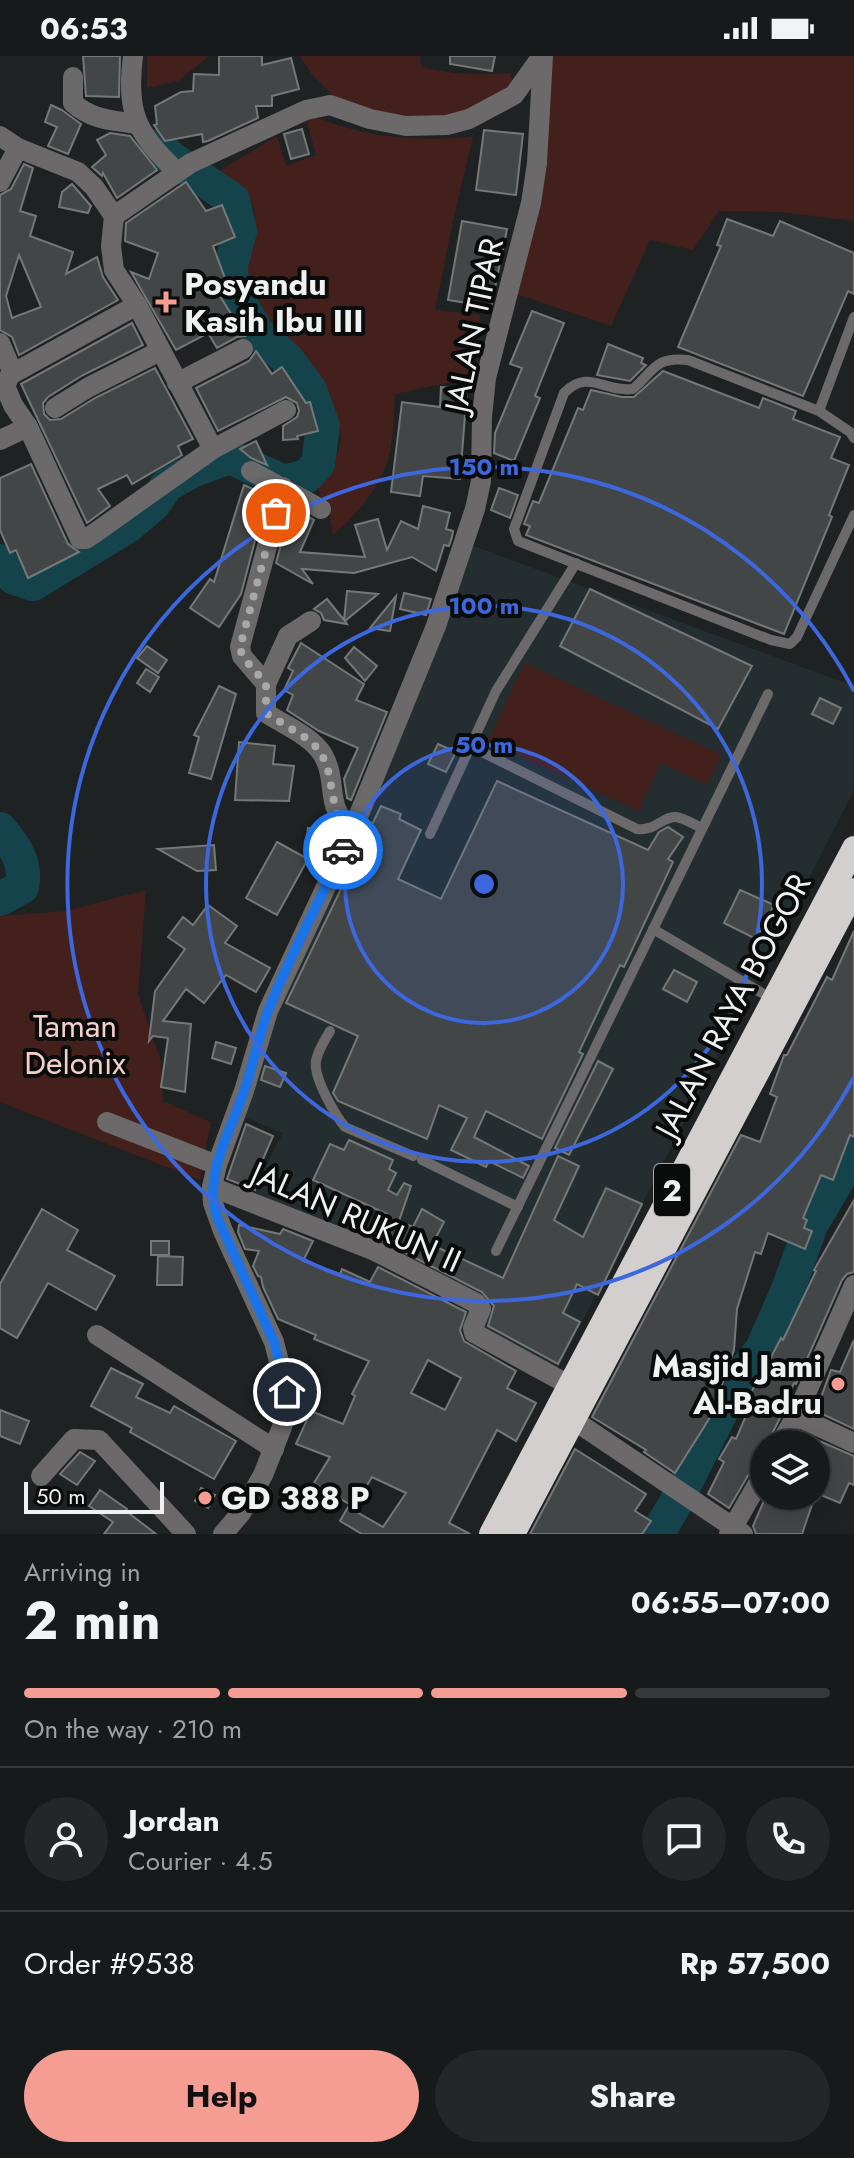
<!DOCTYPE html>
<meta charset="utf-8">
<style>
:root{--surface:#171a1a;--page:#242727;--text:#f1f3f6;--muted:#9ea1a2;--line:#363839;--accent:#f59c93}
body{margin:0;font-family:Jost,sans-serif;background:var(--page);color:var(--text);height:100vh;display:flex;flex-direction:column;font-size:30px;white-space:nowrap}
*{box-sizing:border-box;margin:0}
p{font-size:26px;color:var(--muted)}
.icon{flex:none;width:44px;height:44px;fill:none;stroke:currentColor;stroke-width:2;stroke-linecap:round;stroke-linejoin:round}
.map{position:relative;height:1478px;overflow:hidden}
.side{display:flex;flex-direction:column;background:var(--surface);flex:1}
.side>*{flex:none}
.controls{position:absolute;left:750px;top:1374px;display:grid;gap:16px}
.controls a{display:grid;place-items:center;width:80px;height:80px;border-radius:50%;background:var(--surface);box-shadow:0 8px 32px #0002,0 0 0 2px var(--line);font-size:40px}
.scale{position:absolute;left:24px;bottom:20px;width:140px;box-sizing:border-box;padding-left:8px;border:4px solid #f0f2f2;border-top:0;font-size:22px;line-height:28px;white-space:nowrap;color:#f0f2f2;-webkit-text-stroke:6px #0a0b0b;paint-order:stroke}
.pin{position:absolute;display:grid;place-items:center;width:68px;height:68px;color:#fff;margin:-34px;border:4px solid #fff;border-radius:50%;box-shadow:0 2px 8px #0007}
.courier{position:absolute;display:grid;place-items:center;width:80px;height:80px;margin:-40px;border:6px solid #1a73e8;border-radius:50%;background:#fff;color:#222;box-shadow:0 2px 10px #0007}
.headline em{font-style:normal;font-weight:700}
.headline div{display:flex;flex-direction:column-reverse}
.headline{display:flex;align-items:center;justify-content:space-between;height:136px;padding:0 24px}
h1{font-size:52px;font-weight:700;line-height:60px}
.bar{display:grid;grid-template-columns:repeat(4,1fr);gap:12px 8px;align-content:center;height:96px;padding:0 24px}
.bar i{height:10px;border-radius:6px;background:var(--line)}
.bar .current{background:var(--accent)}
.bar p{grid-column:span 4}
.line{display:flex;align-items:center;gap:20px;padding:0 24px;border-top:2px solid var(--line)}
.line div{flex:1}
.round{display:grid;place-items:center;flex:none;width:84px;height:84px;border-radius:42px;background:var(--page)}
.button{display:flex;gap:16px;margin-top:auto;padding:16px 24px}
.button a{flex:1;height:92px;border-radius:48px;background:var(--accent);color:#111;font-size:32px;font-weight:700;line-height:92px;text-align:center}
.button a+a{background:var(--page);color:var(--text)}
.status{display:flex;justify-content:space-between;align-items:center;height:56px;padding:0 40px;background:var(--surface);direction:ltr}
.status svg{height:22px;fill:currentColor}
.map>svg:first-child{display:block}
.built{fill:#242e30}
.green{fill:#44201d}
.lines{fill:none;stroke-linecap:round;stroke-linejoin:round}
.river{stroke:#15434c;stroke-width:34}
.building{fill:#434647;stroke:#747878;stroke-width:2;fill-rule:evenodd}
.lane{stroke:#6b6969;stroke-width:10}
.street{stroke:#6b6969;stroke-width:20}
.highway{stroke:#d3cfce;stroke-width:24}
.done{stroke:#a7a9a9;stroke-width:8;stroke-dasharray:0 14.4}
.route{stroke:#1a73e8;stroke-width:10}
.ring{fill:none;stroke:#3d67dc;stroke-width:4}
.poi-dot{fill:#f59c93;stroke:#0a0b0b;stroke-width:3}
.labels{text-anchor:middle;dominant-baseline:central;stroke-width:8;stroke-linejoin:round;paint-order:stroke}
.shield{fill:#0a0b0b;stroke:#abadad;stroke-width:2}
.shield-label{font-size:30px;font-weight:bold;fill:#f0f2f2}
.poi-label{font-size:32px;font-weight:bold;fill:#f0f2f2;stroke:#0a0b0b;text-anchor:start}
.street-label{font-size:32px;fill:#f0f2f2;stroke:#0a0b0b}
.park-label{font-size:32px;fill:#f7cfca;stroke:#0a0b0b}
.centre{fill:#3d67dc;stroke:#0a0b0b;stroke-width:4}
.ring-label{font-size:24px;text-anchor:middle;font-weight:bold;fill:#3d67dc;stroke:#0a0b0b;stroke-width:8;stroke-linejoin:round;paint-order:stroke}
</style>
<div class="status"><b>06:53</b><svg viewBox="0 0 49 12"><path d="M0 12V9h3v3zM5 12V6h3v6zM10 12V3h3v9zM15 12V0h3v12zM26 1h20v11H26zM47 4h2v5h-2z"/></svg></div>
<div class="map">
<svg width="854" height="1478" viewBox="0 0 854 1478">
<rect width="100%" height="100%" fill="#1f2222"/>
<path class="built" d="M468 488 854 630V734L553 1322 453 1271 466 1243 253 1135 283 1077 244 1061 280 932Z"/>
<g class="green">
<path d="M147 0H209L178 25 147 32Z"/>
<path d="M300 0H420L421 11C452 18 478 20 510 17L514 30 459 61 407 66 337 43 310 16Z"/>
<path d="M544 0H854V165L781 156 719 155 693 194 650 184 611 270 511 236Z"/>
<path d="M315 61C373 83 412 85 473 81L452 169 435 254 480 259 473 314 461 324 395 338C394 355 394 372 391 389 386 425 359 457 333 479L328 453 315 428C393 357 271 296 247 234 239 213 259 179 254 155 253 150 250 144 248 138L213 119 277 80 286 110 316 99 306 62Z"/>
<path d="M525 607 722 699 707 729 661 707 639 755 488 685Z"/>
<path d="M146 834 138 938 161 1006 163 1045 211 1066 200 1124 0 1046V860L66 855Z"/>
</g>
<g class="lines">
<g class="river">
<path d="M0 505 14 522 33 528 128 470 154 448 167 429 194 414 230 401 284 426 307 420 318 408 323 370 310 334 288 304 257 276 237 241 230 213 240 175 233 144 171 102 158 90"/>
<path d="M0 773C15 791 27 807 22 831L0 843"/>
<path d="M657 1478 674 1450 736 1326 762 1293 789 1231 811 1169 854 1096"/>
</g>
</g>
<g class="building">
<path d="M83 0H120L119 41 86 40Z"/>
<path d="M219 0H262V9L291 2 299 33 272 40V50H256L258 62 208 85 203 86 202 78 165 85 154 69 157 68 155 50 181 36 193 35 194 18 219 19Z"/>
<path d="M450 0H495L492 15 450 8Z"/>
<path d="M51 49 62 54 81 68 68 98 48 90 57 71 45 66Z"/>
<path d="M302 73 309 98 291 103 284 78Z"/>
<path d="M484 74 523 78 516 139 476 134Z"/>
<path d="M110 77 130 80 157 114 117 142 103 117 102 120 92 111 106 99 97 84Z"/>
<path d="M24 108 33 112 20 155 36 160 30 180 73 196 66 218 97 201 103 221 118 244 19 299 12 281 0 274V139L11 133ZM19 199 41 251 12 262 6 240Z"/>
<path d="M186 126 206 155 222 149 235 181 213 190 229 233 218 237 245 280 237 281 217 292 208 277 176 294 131 216 149 223 158 197 125 185 126 167Z"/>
<path d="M72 128 91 150 88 157 59 151 62 136Z"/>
<path d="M727 163 773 180 780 165 854 197V238L848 235 803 340 678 291 721 190 717 189Z"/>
<path d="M462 165 507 173 491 251 448 244Z"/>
<path d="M532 255 564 267 535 340 540 342 514 405 494 397 495 377 522 312 510 308Z"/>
<path d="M132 267 143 289 83 319 48 341 43 347 44 358 50 364 61 363 95 342 155 312 193 383 178 390 182 399 132 428 127 419 98 433 110 450 87 467 21 328Z"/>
<path d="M608 288 643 302 641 307 646 309 630 325 597 319Z"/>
<path d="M256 295 272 318 282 311 306 347 310 346 318 375 297 380 298 383 283 384V370L297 361 299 355 297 347 286 341 218 375 196 332 249 305Z"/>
<path d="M663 315 759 352 763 342 796 355 793 363 840 381 831 402 849 409 829 459 832 461 784 578 526 479 530 470 524 468 533 445 539 447 578 352 583 354 591 334 622 341H634Z"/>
<path d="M441 331 467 334 460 423 423 420 420 440 391 436 402 346 440 351Z"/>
<path d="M256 385 267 409 251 402 240 393Z"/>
<path d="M31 408 68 488 79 496 28 522 16 494 10 497 0 474V422Z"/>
<path d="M244 429 267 439 241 538 219 571 190 552 210 523 214 526Z"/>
<path d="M499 432 518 439 510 462 491 454Z"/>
<path d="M423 450 450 457 446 473 453 475 452 481 449 490 444 489 436 515 412 501 354 517 302 513 313 528 276 507 291 451 314 464 300 496 365 501 355 469 378 463 387 494 401 465 418 473Z"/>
<path d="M590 533 752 610 718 673 560 590Z"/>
<path d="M347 535 378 538 345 565 347 568 324 564 321 557 314 553 327 543 344 564Z"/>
<path d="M404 537 431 543 426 559 400 553Z"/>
<path d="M396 540 390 575 370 572Z"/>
<path d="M301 587 364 628 356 644 387 656 351 744 347 742 344 723 358 692 319 675 287 654 293 639 284 634 293 615 288 612Z"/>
<path d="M147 590 167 604 158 617 137 602Z"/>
<path d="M354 591 377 610 365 625 345 602Z"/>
<path d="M146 613 159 621 150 636 137 627Z"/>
<path d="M219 630 236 638 211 723 189 717 199 681 194 679Z"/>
<path d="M820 642 841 652 833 668 812 658Z"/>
<path d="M239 686 275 690 273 708 294 710 289 745 235 744Z"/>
<path d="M438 688 456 696 446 716 428 708Z"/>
<path d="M497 725 648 794 659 776 668 771 683 781 668 803 673 806 624 911 620 909 579 996 583 998 542 1083 486 1055 474 1081 529 1110 523 1122 489 1105 486 1111 451 1094 467 1062 439 1049 427 1083 338 1045 333 1037 358 980 286 947 381 750 401 758 399 763 421 774 398 823 441 843Z"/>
<path d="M308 772 330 775 327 798 305 795Z"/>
<path d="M277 786 308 803 277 859 246 842Z"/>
<path d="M214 789 216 814 197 815 158 793Z"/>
<path d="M740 834 774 849 756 883 724 867Z"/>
<path d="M208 849 237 870 225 887 270 912 256 936 226 919 204 947 186 933 163 965 191 968 185 1036 161 1031 168 982 153 980 149 985 155 935 185 893 168 881 183 861 193 869Z"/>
<path d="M854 875V1081L850 1079 833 1124 821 1119 803 1162 807 1164 804 1172 812 1175 805 1193 768 1177 761 1198 755 1196 737 1253 734 1294 717 1343 709 1363 675 1417 644 1396 646 1394 592 1361 741 1079 760 1086 777 1041 770 1038 784 999H787L827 921 832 924Z"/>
<path d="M674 914 697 926 687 946 663 933Z"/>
<path d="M216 986 236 992 231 1008 212 1002Z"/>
<path d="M598 1005 613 1013 569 1099 555 1092Z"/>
<path d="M265 1010 286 1017 280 1031 261 1024Z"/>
<path d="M246 1068 273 1080 257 1117 260 1118 255 1134 227 1123Z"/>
<path d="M349 1084 393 1104 389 1113 396 1117 388 1134 397 1139 404 1127 411 1130 399 1165 413 1171 422 1153 444 1166 432 1189 503 1222 558 1100 579 1110 554 1164 583 1181 606 1132 642 1148 598 1239 577 1228 563 1257 580 1266 558 1308 488 1270 494 1250 482 1236 374 1181 387 1158 313 1124 330 1088 344 1094Z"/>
<path d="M854 1144V1216L847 1218 842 1224 796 1328 794 1327 779 1359 781 1360 767 1388H764V1397L753 1411 729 1452 708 1438 724 1406 719 1403 732 1381 736 1383 754 1341 750 1339 763 1312 765 1313 781 1282 783 1284 816 1215 814 1214Z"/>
<path d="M42 1153 78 1174 67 1194 115 1220 96 1254 48 1227 17 1282 0 1272V1228Z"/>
<path d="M239 1169 280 1178 283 1173 313 1185 303 1205 340 1218 342 1213 370 1226 378 1211 466 1256 460 1274 464 1285 516 1315 507 1332 536 1347 516 1385 497 1374 449 1467 470 1478H362L340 1465 348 1451 383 1471 406 1437 372 1421 354 1451 314 1427 330 1401 296 1388 311 1355 343 1368 355 1340 352 1338 369 1305 314 1283 316 1279 278 1263 263 1231 261 1221 258 1220 253 1210 259 1195 245 1193 238 1176ZM428 1304 461 1322 445 1354 411 1337Z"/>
<rect x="151" y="1185" width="18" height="14"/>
<path d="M158 1200 183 1201 182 1229H157Z"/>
<path d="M854 1284V1373L816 1355 831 1314 840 1316Z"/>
<path d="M111 1312 143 1328 136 1341 170 1357 174 1350 236 1385 214 1423 130 1376 132 1372 91 1350Z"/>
<path d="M0 1354 29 1365 20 1388 0 1380Z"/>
<path d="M801 1377 854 1400V1429L849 1427 840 1447 816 1437V1388H795Z"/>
<path d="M575 1393 646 1438 635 1455 651 1465 642 1478H530Z"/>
<path d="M80 1396 95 1405 77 1429 60 1418Z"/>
<path d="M201 1432 215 1439 208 1452 195 1445Z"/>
<path d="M100 1434 127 1453 126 1455 156 1478H104L113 1466 89 1450Z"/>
<path d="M766 1440H815L802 1478H756L753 1470Z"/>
</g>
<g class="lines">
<g class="lane">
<path d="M819 355 854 261"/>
<path d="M854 382 850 376 819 355 688 304C655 300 654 315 633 333 606 337 588 312 564 337L514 473 518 485 771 584 790 588 797 581 854 459"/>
<path d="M470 690 637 773C656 775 663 760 676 761 684 762 695 769 702 772"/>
<path d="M430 778 496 635 576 507"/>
<path d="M653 873 774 944"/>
<path d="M330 975C325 984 318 994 316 1005 313 1021 335 1059 345 1071L413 1100"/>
<path d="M422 1104 518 1151"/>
<path d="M496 1195 768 638"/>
</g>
<g class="street">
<path d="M133 0C126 57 136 76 176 115"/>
<path d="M73 21V47C92 64 112 64 135 68"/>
<path d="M0 80 18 92 78 116 94 131 114 160"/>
<path d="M0 126 18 92"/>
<path d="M114 160 191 107 306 54 330 49 370 63 406 70 447 69 469 63 514 39 542 0"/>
<path d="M114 160 111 190 114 214 137 249 213 393"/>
<path d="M137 249 10 319 5 330 13 349 28 371 80 483H86L92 479 213 393 286 354"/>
<path d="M0 287 13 317"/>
<path d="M177 327 243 293"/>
<path d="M55 352 89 331 160 295"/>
<path d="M0 384 28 371"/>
<path d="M251 415 321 453"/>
<path d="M283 431 240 591 242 600 266 628V657C284 669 312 680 323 699 339 727 323 752 353 773"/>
<path d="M266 628 288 580 311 565"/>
<path d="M107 1066 217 1109"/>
<path d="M212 1131 375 1195 476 1247 481 1253 473 1272 474 1277 569 1329"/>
<path d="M97 1279 274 1393"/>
<path d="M796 1360 854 1387"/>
<path d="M572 1363 743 1478"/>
<path d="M780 1388 796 1360 854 1229"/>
<path d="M41 1420 74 1383 99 1384 186 1478"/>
<path d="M223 1478 241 1457 263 1419 282 1371 286 1357 287 1336 274 1286 223 1175 213 1147 212 1131 217 1109 244 1035 268 955 353 773 436 570 475 453 481 425 482 361 486 322 531 147 537 107 543 0"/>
<path d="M729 1478 764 1417"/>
</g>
<g class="highway">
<path d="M491 1478 854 792"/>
<path d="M513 1478 854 834"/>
</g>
</g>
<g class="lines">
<path class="done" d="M276 457 240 591 242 600 266 628V657L309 684 321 696 328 714 336 756 340 764 353 773 343 794"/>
<path class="route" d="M287 1336 274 1286 217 1161C203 1119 230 1077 243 1038 253 1011 258 982 268 955 289 901 319 847 343 794"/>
</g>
<circle cx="484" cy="828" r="139" fill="#3d67dc" fill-opacity=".12"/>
<g class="ring">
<circle cx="484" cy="828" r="139"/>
<circle cx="484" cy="828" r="278"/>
<path d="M854 1021A417 417 0 1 1 854 635"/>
</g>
<g class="poi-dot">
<path d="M162 234h8v8h8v8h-8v8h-8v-8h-8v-8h8z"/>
<circle cx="838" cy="1328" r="8"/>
<circle cx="205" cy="1442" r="8"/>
</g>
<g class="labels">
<rect class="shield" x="654" y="1108" width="36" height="52" rx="6"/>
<g class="shield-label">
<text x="672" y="1134">2</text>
</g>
<g class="poi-label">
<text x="184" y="228">Posyandu<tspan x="184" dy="37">Kasih Ibu III</tspan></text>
<text x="822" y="1310" text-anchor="end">Masjid Jami<tspan x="822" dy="37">Al-Badru</tspan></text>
<text x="221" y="1442">GD 388 P</text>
</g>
<g class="street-label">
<text transform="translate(474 269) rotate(-78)">JALAN TIPAR</text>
<text transform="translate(733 950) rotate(-62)">JALAN RAYA BOGOR</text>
<text transform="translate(356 1161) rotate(24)">JALAN RUKUN II</text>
</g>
<g class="park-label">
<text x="75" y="970">Taman<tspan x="75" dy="37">Delonix</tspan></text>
</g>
</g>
<circle cx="484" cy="828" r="12" class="centre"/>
<g class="ring-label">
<text x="484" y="419">150 m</text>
<text x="484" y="558">100 m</text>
<text x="484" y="697">50 m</text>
</g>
</svg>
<div class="controls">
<a><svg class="icon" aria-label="layers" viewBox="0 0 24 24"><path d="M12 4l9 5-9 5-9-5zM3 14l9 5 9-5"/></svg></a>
</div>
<div class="scale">50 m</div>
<div class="pin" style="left:276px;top:457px;background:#ea580c"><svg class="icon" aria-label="bag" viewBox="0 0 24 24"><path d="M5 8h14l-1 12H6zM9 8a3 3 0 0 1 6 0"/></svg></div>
<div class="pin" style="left:287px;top:1336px;background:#1f2937"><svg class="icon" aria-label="home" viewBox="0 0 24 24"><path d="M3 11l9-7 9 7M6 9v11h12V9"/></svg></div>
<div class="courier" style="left:343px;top:794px"><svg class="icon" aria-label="car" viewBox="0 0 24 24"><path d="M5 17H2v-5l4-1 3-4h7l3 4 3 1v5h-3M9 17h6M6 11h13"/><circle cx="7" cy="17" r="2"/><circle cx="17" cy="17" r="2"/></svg></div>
</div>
<section class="side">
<div class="headline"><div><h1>2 min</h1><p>Arriving in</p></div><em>06:55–07:00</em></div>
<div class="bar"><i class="current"></i><i class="current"></i><i class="current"></i><i></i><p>On the way · 210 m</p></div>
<div class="line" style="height:144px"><a class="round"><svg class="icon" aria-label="person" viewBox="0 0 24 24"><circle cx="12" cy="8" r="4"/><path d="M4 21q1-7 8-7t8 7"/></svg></a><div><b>Jordan</b><p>Courier · 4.5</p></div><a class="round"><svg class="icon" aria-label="chat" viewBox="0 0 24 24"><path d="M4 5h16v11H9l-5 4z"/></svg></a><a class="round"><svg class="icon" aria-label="phone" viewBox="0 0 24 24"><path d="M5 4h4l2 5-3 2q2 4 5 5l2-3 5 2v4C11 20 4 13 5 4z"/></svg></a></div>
<div class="line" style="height:104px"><div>Order #9538</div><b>Rp 57,500</b></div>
<div class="button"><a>Help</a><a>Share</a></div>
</section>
